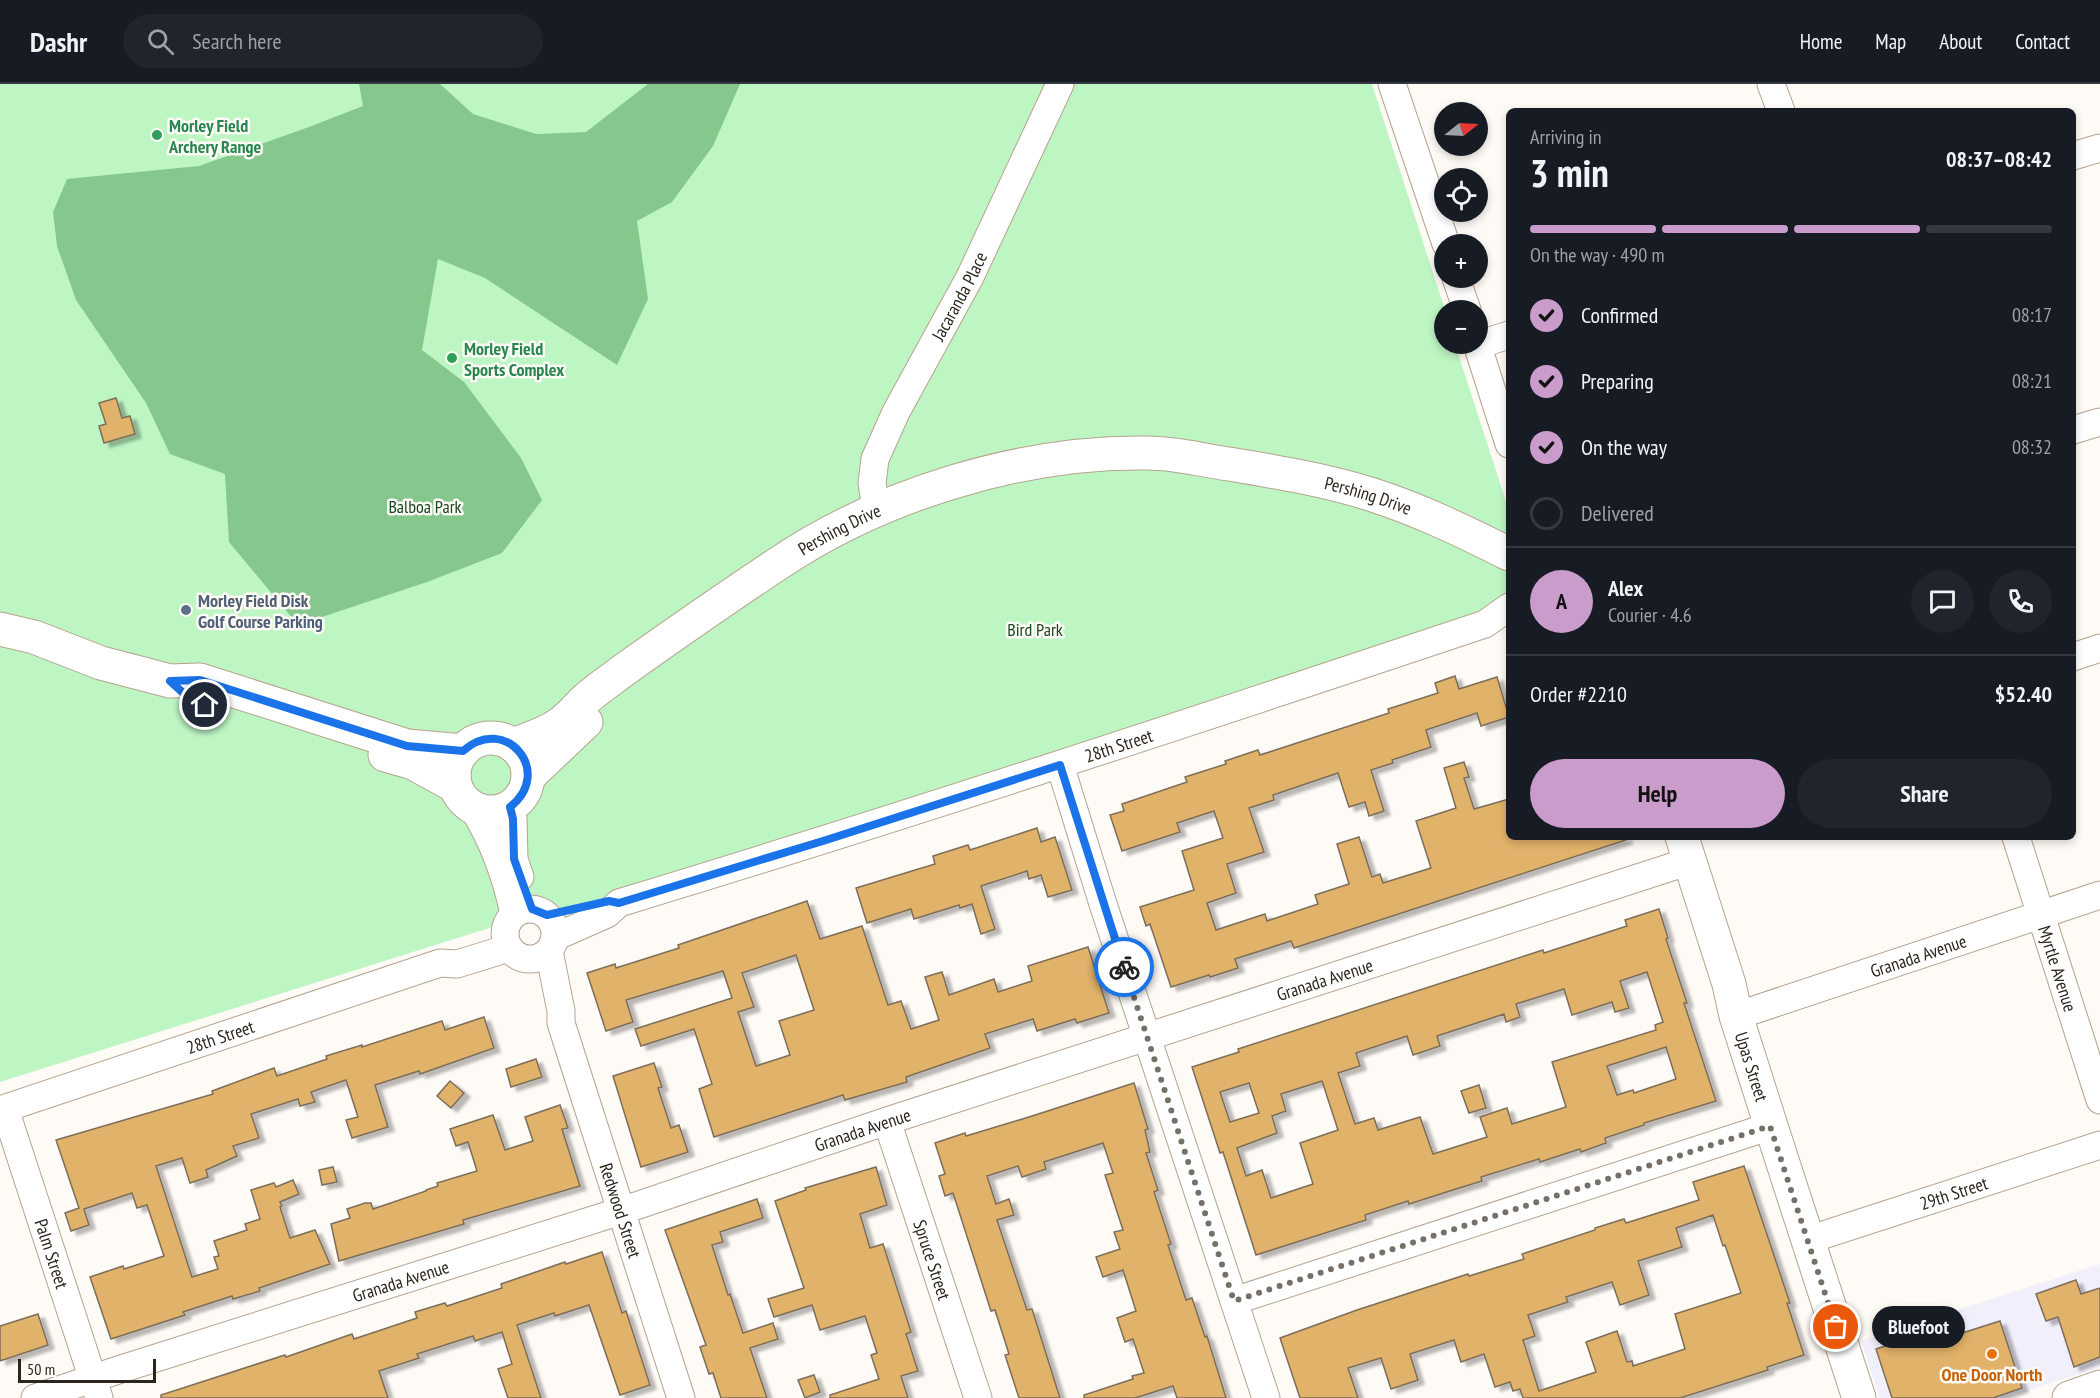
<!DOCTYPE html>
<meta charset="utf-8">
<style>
:root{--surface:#171b24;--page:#20242c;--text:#f1f3f6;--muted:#9ea1a6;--line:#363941;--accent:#c99ccb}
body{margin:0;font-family:"PT Sans Narrow",sans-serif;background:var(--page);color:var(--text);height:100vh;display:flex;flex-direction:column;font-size:22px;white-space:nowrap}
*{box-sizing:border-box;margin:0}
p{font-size:20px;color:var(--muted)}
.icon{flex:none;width:33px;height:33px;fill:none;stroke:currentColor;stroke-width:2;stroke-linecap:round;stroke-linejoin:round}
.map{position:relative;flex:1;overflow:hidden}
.details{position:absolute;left:1506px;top:24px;width:570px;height:732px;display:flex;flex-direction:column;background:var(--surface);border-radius:9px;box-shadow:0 3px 9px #0003}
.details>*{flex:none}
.needle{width:39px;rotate:72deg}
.buttons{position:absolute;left:1434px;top:18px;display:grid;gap:12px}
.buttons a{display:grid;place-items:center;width:54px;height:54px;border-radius:50%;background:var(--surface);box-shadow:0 3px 9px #0003;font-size:30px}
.scale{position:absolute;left:18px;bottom:15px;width:138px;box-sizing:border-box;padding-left:6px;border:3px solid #2c251d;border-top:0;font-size:16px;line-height:21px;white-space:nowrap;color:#2c251d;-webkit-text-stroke:4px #fefaf6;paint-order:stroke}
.pin{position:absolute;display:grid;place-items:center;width:51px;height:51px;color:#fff;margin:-26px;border:3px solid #fff;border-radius:50%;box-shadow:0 2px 6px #0007}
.courier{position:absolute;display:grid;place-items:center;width:60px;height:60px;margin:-30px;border:4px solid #1a73e8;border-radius:50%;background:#fff;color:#222;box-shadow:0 2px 8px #0007}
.bubble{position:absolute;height:42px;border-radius:21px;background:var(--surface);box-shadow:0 3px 9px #0003;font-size:20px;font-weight:800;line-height:42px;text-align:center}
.headline em{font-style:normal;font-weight:800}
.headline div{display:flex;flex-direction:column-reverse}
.headline{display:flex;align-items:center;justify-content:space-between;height:102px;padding:0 24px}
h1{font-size:39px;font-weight:800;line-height:45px}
.bar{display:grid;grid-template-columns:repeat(4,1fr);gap:9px 6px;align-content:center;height:72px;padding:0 24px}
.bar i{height:8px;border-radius:4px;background:var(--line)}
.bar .on{background:var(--accent)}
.bar p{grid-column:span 4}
.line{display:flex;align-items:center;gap:15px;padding:0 24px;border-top:2px solid var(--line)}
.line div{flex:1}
.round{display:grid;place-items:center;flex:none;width:63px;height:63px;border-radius:32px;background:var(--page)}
ol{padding:0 24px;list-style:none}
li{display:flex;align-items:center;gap:18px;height:66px}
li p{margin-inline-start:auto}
li .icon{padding:6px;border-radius:50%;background:var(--accent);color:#111;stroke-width:4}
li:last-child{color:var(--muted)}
li i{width:33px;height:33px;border:3px solid var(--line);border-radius:50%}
.primary-button{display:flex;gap:12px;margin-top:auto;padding:12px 24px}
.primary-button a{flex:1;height:69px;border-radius:36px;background:var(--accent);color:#111;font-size:24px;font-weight:800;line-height:69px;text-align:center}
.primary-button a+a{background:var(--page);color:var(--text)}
header{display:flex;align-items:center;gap:36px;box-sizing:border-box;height:84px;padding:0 30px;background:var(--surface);border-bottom:2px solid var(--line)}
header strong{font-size:28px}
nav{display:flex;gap:33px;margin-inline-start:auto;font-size:21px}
.search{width:420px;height:54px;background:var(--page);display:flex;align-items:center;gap:15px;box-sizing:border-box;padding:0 21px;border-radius:33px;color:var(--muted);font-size:22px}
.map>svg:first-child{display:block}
.commercial{fill:#f2effc}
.green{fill:#bdf5c3}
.forest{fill:#86c78e}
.building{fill:#e1b26b;stroke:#7d6e59;stroke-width:1.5;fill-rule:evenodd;filter:url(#shadow)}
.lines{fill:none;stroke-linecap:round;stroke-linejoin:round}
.minor-casing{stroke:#b6a38e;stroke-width:29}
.major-casing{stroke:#b6a38e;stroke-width:35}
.minor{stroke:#fff;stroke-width:27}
.major{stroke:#fff;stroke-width:33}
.done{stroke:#767069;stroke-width:6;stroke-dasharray:0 10.8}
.route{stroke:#1a73e8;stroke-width:8}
.leisure-dot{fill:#2e9e5b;stroke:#fefaf6;stroke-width:2}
.service-dot{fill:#5c6f8a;stroke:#fefaf6;stroke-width:2}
.food-dot{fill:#e8710a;stroke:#fefaf6;stroke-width:2}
.labels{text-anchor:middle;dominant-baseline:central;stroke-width:5;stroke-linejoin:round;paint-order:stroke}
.leisure-label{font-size:18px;font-weight:bold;fill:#27864d;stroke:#fefaf6;text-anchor:start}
.street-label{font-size:18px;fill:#2c251d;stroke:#fefaf6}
.park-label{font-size:18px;fill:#194722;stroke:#fefaf6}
.service-label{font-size:18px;font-weight:bold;fill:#4e5e75;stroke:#fefaf6;text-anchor:start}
.food-label{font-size:18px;font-weight:bold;fill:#c56008;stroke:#fefaf6}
</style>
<header>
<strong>Dashr</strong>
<div class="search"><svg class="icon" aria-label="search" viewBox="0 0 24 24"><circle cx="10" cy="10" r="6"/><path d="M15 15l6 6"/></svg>Search here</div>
<nav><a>Home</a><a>Map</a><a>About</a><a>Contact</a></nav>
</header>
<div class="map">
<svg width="2100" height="1314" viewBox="0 0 2100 1314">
<defs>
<filter id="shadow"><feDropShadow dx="6" dy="4" stdDeviation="1.5" flood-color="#0004"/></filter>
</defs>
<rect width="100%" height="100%" fill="#fefaf6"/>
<path class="commercial" d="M2100 1180V1283L2004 1314H1880L1861 1257Z"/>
<path class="green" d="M0 0H1372L1445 226 1444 260H1455L1509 427V494L1506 506 1509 508V523L537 837V829L0 998Z"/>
<path class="forest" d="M359 0H440L473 30 536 50 586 48 648 0H740L713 62 672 118 637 137 648 215 617 281 485 194 438 175 422 266 464 298 521 374 542 416 502 469 427 498 298 541 229 458 225 390 170 370 146 319 76 216 57 162 53 128 67 95 199 82 309 43 363 22Z"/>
<g class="building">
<path d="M116 314 122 334 130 332 135 350 104 359 99 342 106 340 99 319Z"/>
<path d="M1455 592 1459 605 1497 593 1509 633 1481 642 1477 629 1426 646 1431 663 1392 676 1393 679 1371 686 1384 727 1369 732 1365 718 1349 723 1338 689 1273 711 1274 716 1249 724 1264 768 1227 780 1236 809 1207 819 1216 846 1265 830 1267 837 1318 820 1315 811 1349 800 1337 760 1359 753 1372 793 1380 790 1383 799 1431 784 1416 737 1456 724 1444 684 1464 678 1469 693 1464 694 1474 725 1509 715V753H1626V756L1294 864 1291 857 1235 875 1238 884 1210 893 1209 891 1171 903 1150 840 1146 842 1140 823 1194 806 1182 767 1223 754 1214 727 1177 739 1180 748 1122 767 1110 731 1124 727 1122 720 1187 698 1185 693 1226 680 1225 677 1258 666 1260 671 1389 629 1388 625 1438 609 1435 599Z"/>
<path d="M1037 744 1041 758 1055 753 1072 806 1048 813 1041 791 1029 795 1027 787 981 802 995 845 981 850 972 820 960 824 959 821 914 835 911 825 867 839 856 804 935 780 933 772 968 761 970 766Z"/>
<path d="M807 817 820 855 862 842 888 921 901 917 911 945 939 936 925 893 942 888 949 911 994 895 998 908 1032 897 1028 882 1088 863 1109 929 1077 939 1075 935 1037 947 1033 935 985 950 990 964 906 993 907 998 845 1016 843 1011 714 1053 699 1005 712 1000 694 945 641 962 635 945 732 914 723 887 626 916 633 938 606 947 587 889 615 880 616 884 679 864 678 861ZM796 871 814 926 779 937 790 971 756 982 738 928 754 923 742 889Z"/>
<path d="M1659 825 1668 854 1666 855 1687 919H1684L1716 1017 1644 1039V1041L1605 1054 1606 1059 1581 1068 1580 1065 1540 1078 1539 1075 1481 1093 1482 1097 1456 1105 1409 1120 1408 1117 1365 1131 1366 1136 1256 1171 1223 1068 1220 1069 1192 983 1239 968 1238 965 1543 866 1544 869 1590 854 1627 842 1625 836ZM1647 888 1663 938 1655 941 1656 946 1552 978 1566 1023 1512 1040 1507 1024 1480 1033 1487 1053 1433 1070 1420 1033 1378 1046 1374 1034 1355 1040 1338 989 1360 982 1356 969 1407 952 1413 971 1440 962 1437 952 1504 930 1506 938 1520 933 1516 920 1564 905 1572 931 1612 918 1615 928 1629 924 1620 897ZM1666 963 1676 995 1634 1009 1633 1006 1617 1011 1607 982ZM1322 997 1338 1046 1300 1059 1313 1100 1271 1114 1262 1086 1246 1092 1237 1064 1277 1049 1272 1032 1286 1027 1281 1010ZM1249 999 1259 1029 1230 1038 1220 1008Z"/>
<path d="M484 933 494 964 420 990 419 987 375 1001 388 1043 352 1054 346 1036 358 1033 346 996 311 1008 315 1018 300 1022 298 1015 251 1030 259 1054 233 1062 237 1072 206 1086 208 1093 190 1099 182 1074 156 1082 192 1193 218 1185 214 1173 219 1172 214 1157 247 1146 245 1140 260 1135 251 1106 274 1099 276 1103 293 1096 299 1110 280 1118 282 1122 280 1123 290 1154 315 1146 330 1180 259 1204 260 1207 233 1215 232 1212 183 1228 185 1231 111 1255 90 1193 123 1182 124 1185 164 1172 147 1121 137 1124 132 1109 84 1125 89 1141 71 1147 65 1129 79 1124 56 1056 213 1010 212 1007 274 984 277 992 327 975 326 972 362 961V963L442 937 445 946Z"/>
<path d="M536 975 542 993 511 1003 506 985Z"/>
<path d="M654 979 662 1003 658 1004 671 1044 679 1041 688 1068 641 1083 613 992Z"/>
<path d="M450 997 464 1009 451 1024 437 1012Z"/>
<path d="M1134 999 1148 1045 1145 1046 1150 1068 1146 1069 1158 1106 1154 1108 1171 1160 1168 1161 1186 1216 1192 1214 1205 1253 1207 1252 1226 1314H1177L1173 1302 1135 1314H1084V1311L1133 1295 1132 1292 1144 1289 1133 1255 1125 1258 1117 1234 1136 1227 1123 1186 1103 1193 1096 1173 1120 1165 1114 1148 1123 1146 1105 1091 1113 1089 1103 1059 1044 1078 1046 1085 1022 1093 1018 1082 987 1092 996 1120 1009 1115 1014 1131 997 1136 1027 1226 1032 1225 1060 1314H1019L1005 1271 1009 1270 995 1226 991 1227 953 1109 945 1112 939 1092 945 1090 935 1059 965 1049 966 1052 1029 1033Z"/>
<path d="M1479 1001 1486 1024 1469 1029 1461 1007Z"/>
<path d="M560 1021 568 1044 562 1045 580 1102 463 1136 464 1140 339 1177 331 1140 350 1134 347 1125 365 1119H371L373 1125 426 1107V1106L438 1102 437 1099 477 1087 468 1058 456 1062 450 1045 493 1031 505 1066 533 1057 525 1033Z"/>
<path d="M1744 1082 1790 1219H1787L1804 1271 1767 1283 1768 1286 1680 1314H1523L1520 1305 1513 1307 1510 1298 1495 1303 1484 1270 1461 1278 1454 1256 1410 1270 1418 1296 1391 1305 1381 1274 1348 1284 1358 1314H1300L1280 1254 1357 1226 1468 1190 1469 1192 1524 1175 1522 1170 1595 1146V1144L1624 1135 1626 1139 1699 1116 1693 1098ZM1713 1131 1723 1162 1725 1161 1741 1209 1675 1230 1685 1265 1633 1282 1632 1277 1627 1278 1617 1247 1586 1258 1596 1288 1539 1307 1523 1256 1535 1252 1528 1231 1568 1218 1566 1213 1612 1198 1620 1221 1649 1211 1638 1177 1682 1163 1676 1144Z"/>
<path d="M333 1083 337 1098 322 1101 319 1086Z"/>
<path d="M876 1083 887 1121 860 1130 870 1164 883 1160 911 1248 906 1250 918 1287 901 1292 908 1314H830V1311L879 1295 871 1271 877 1269 865 1232 820 1246 812 1221 774 1233 768 1215 804 1204 775 1117 806 1106 805 1104Z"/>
<path d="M757 1115 763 1134 720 1148 723 1158 712 1161 728 1211 730 1210 743 1249 773 1239 778 1255 750 1264 767 1314H721L713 1289 709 1290 700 1263 706 1261 665 1146Z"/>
<path d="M602 1168 622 1229 626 1227 650 1301 620 1311 589 1221 555 1232 554 1229 517 1241 541 1314H508L498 1285 512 1280 502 1248 475 1257 473 1252 417 1270 419 1274 379 1287 388 1314H161V1311L285 1271 286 1273 352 1250 354 1255 417 1234 415 1228 445 1219 447 1222 502 1204 501 1200 565 1178 566 1180Z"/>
<path d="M2076 1196 2081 1210 2100 1204V1273L2074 1283 2058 1233 2046 1237 2036 1210Z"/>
<path d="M38 1230 48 1261 0 1277V1242Z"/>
<path d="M2000 1237 2022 1304 1993 1314H1892L1876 1265 1955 1239 1959 1250Z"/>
<path d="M814 1291 820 1308 805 1314 798 1296Z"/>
</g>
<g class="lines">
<g class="minor-casing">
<g id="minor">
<path d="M1392 0 1446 160"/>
<path d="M1771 0 1781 27"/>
<path d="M2073 72 2100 64"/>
<path d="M1456 194 1467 226"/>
<path d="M1477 260 1509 360"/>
<path d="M1477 261 1509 251"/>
<path d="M2073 346 2100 338"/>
<path id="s1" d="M876 425 872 399 875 375 896 328 970 193 1060 0"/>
<path d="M2073 573 2100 564"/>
<path d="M1060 681 1103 820 1266 1314"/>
<path d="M510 723 513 735 514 775 520 793"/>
<path d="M473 724C493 757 506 791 514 830"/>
<path id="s2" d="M2016 753 2100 1016"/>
<circle cx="530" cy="850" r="25"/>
<path id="s3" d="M555 853 607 830 619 819C909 731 1197 636 1485 540L1509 523"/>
<path id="s4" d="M549 867 561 927V939L681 1314"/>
<path id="s5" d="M1736 932 2100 811"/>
<path id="s6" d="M5 1025 99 1314"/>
<path id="s7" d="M0 1026 440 879 457 880 509 864"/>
<path id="s8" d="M887 1037 978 1314"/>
<path id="s9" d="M1808 1156 2100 1061"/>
<path d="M1234 1217 1771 1042"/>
<path id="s10" d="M35 1314 118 1286 621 1127 887 1037 1690 777"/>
</g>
</g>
<g class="major-casing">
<g id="major">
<path d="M0 545 34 553 101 579 170 597 200 596 407 662 463 667"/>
<circle cx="491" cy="691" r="37"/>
<path id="s11" d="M513 661C527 655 546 650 558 641 569 634 577 623 586 615 597 605 610 597 621 588 673 551 726 514 779 479 882 410 1023 367 1147 369 1177 369 1200 376 1229 380 1277 388 1326 396 1373 411 1420 426 1465 448 1509 470"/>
<path d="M385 671 413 679 455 702"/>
<path d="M528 693 586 638"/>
<path id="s12" d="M1682 753 1729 900 1736 932 1771 1042 1859 1314"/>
<path d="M2069 1314 2100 1303"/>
</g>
</g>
<use href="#minor" class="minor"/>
<use href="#major" class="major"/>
</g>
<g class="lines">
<path class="done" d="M1124 883 1234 1217 1770 1042 1836 1243"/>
<path class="route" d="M205 621 192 617 170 597 200 596 407 662 463 667C505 629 555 688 510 723L513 735 514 775 532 825 547 831 609 817 619 819 823 757 1060 681 1124 883"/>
</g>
<g class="leisure-dot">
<circle cx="157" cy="51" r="6"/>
<circle cx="452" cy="274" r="6"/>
</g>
<circle class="service-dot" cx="186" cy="526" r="6"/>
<circle class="food-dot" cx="1992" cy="1270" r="6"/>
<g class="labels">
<g class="leisure-label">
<text x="169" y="41">Morley Field<tspan x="169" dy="21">Archery Range</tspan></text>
<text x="464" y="264">Morley Field<tspan x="464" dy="21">Sports Complex</tspan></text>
</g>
<g class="street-label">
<text stroke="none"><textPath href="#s1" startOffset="234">Jacaranda Place</textPath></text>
<text stroke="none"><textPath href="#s11" startOffset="939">Pershing Drive</textPath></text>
<text stroke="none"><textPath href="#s11" startOffset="393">Pershing Drive</textPath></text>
<text stroke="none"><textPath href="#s3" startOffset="597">28th Street</textPath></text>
<text stroke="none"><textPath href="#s5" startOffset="192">Granada Avenue</textPath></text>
<text stroke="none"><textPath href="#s2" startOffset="138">Myrtle Avenue</textPath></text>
<text stroke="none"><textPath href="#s10" startOffset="1356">Granada Avenue</textPath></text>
<text stroke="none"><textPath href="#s7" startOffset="232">28th Street</textPath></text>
<text stroke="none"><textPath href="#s12" startOffset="240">Upas Street</textPath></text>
<text stroke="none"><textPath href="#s10" startOffset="870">Granada Avenue</textPath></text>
<text stroke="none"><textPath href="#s9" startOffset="153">29th Street</textPath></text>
<text stroke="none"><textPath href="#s4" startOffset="270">Redwood Street</textPath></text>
<text stroke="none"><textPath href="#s6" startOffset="152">Palm Street</textPath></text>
<text stroke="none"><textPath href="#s8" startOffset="146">Spruce Street</textPath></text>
<text stroke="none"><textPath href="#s10" startOffset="384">Granada Avenue</textPath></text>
</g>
<g class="park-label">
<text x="425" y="422">Balboa Park</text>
<text x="1035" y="545">Bird Park</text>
</g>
<g class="service-label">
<text x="198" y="516">Morley Field Disk<tspan x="198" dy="21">Golf Course Parking</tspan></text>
</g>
<g class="food-label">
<text x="1992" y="1290">One Door North</text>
</g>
</g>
</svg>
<div class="buttons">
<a><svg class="needle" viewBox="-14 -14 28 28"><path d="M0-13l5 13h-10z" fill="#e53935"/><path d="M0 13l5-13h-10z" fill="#9ea1a6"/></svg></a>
<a><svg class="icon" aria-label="locate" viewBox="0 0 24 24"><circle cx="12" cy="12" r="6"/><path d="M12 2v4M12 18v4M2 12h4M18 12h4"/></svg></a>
<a>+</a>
<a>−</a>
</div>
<div class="scale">50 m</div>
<div class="pin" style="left:1836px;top:1243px;background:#ea580c"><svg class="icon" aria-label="bag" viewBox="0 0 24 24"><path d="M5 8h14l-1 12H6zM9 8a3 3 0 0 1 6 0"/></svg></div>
<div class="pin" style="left:205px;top:621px;background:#1f2937"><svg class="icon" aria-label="home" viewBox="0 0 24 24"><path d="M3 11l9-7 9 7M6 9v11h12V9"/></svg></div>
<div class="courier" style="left:1124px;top:883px"><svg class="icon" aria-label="bike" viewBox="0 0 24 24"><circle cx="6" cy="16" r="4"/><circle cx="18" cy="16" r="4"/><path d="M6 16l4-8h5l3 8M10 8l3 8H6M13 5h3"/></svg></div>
<div class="bubble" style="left:1872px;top:1222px;width:93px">Bluefoot</div>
<section class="details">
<div class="headline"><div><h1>3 min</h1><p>Arriving in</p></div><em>08:37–08:42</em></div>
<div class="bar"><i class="on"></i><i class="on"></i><i class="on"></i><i></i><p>On the way · 490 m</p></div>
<ol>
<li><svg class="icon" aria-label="check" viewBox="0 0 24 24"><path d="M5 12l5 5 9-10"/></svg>Confirmed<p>08:17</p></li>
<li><svg class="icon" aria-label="check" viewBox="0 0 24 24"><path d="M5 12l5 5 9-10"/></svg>Preparing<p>08:21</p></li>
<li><svg class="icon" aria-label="check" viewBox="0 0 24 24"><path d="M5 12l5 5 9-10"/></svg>On the way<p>08:32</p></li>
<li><i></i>Delivered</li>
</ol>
<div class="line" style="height:108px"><b class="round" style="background:var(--accent);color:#111">A</b><div><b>Alex</b><p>Courier · 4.6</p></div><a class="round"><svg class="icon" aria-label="chat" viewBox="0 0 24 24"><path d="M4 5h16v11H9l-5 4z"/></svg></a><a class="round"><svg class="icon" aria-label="phone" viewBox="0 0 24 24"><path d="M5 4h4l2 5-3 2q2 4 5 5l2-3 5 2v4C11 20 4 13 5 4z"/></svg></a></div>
<div class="line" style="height:78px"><div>Order #2210</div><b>$52.40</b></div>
<div class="primary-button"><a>Help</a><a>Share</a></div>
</section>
</div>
